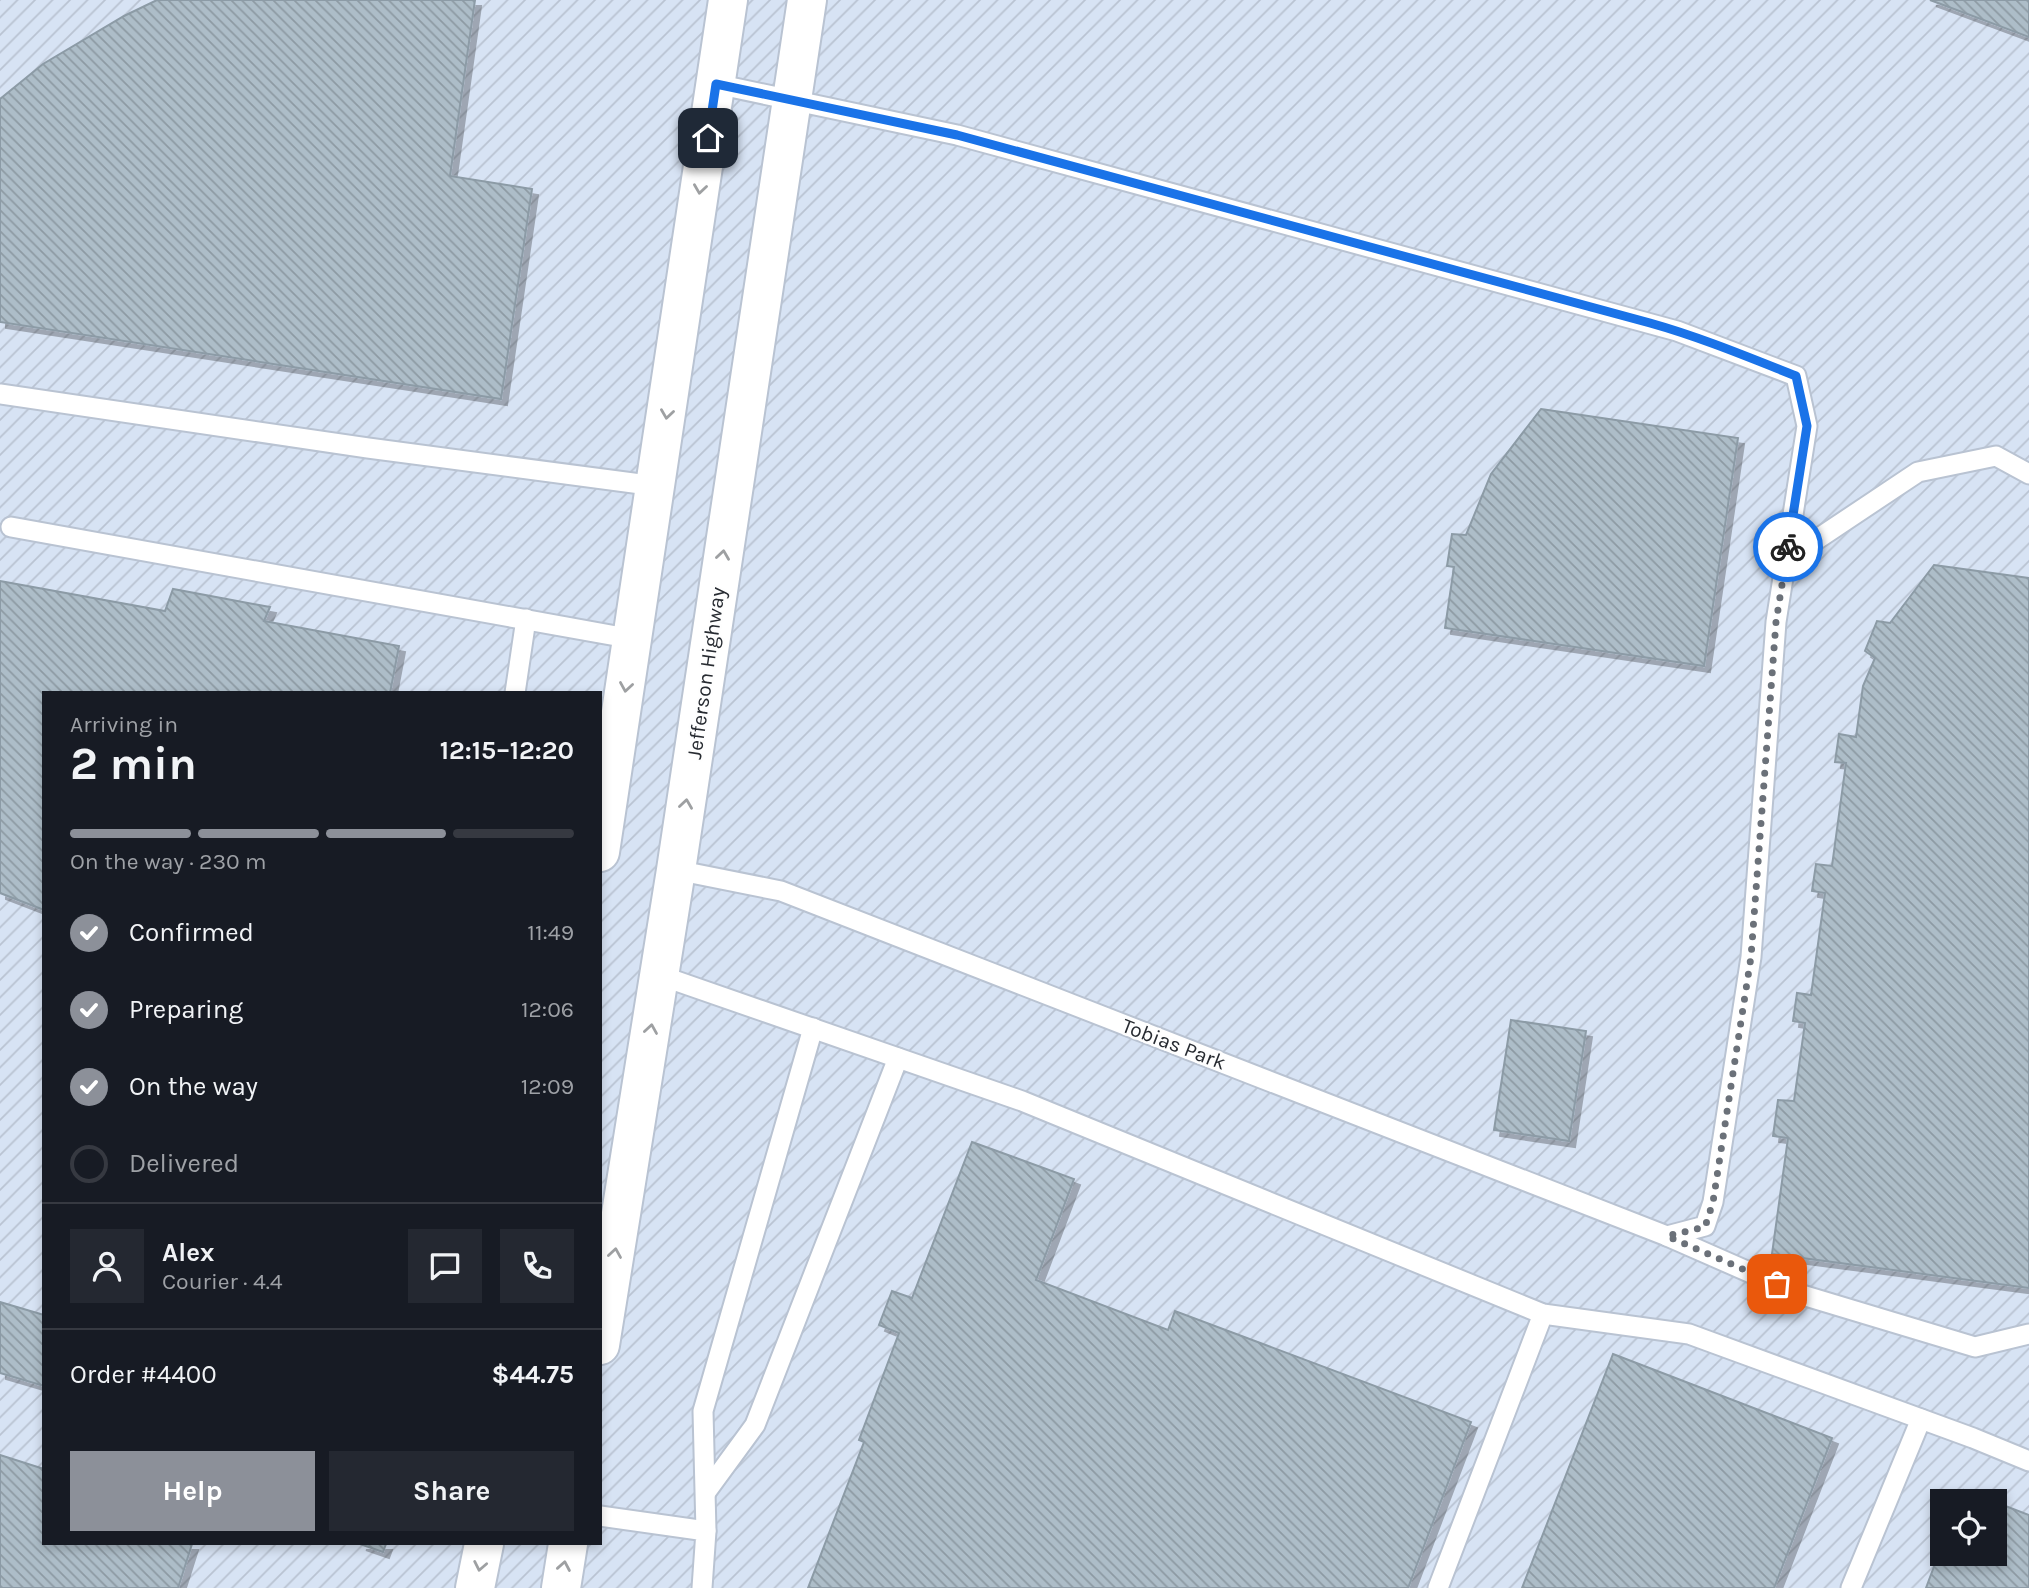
<!DOCTYPE html>
<meta charset="utf-8">
<style>
:root{--surface:#171b24;--page:#242831;--text:#f1f3f6;--muted:#9ea1a6;--line:#363941;--accent:#8c9099}
body{margin:0;font-family:Karla,sans-serif;background:var(--page);color:var(--text);height:100vh;display:flex;flex-direction:column;font-size:26px;white-space:nowrap}
*{box-sizing:border-box;margin:0}
p{font-size:23px;color:var(--muted)}
.icon{flex:none;width:38px;height:38px;fill:none;stroke:currentColor;stroke-width:2;stroke-linecap:round;stroke-linejoin:round}
.map{position:relative;flex:1;overflow:hidden}
.details{position:absolute;left:42px;top:691px;width:560px;height:854px;display:flex;flex-direction:column;background:var(--surface);border-radius:0px;box-shadow:0 4px 10px #0003}
.details>*{flex:none}
.fabs{position:absolute;left:1930px;top:1489px;display:grid;gap:14px}
.fabs a{display:grid;place-items:center;width:77px;height:77px;border-radius:0px;background:var(--surface);box-shadow:0 4px 10px #0003;font-size:35px}
.pin{position:absolute;display:grid;place-items:center;width:60px;height:60px;color:#fff;margin:-30px;border-radius:14px;box-shadow:0 4px 10px #0006}
.courier{position:absolute;display:grid;place-items:center;width:70px;height:70px;margin:-35px;border:5px solid #1a73e8;border-radius:50%;background:#fff;color:#222;box-shadow:0 2px 9px #0007}
.overview em{font-style:normal;font-weight:700}
.overview div{display:flex;flex-direction:column-reverse}
.overview{display:flex;align-items:center;justify-content:space-between;height:119px;padding:0 28px}
h1{font-size:46px;font-weight:700;line-height:52px}
.bar{display:grid;grid-template-columns:repeat(4,1fr);gap:10px 7px;align-content:center;height:84px;padding:0 28px}
.bar i{height:9px;border-radius:5px;background:var(--line)}
.bar .on{background:var(--accent)}
.bar p{grid-column:span 4}
.line{display:flex;align-items:center;gap:18px;padding:0 28px;border-top:2px solid var(--line)}
.line div{flex:1}
.round{display:grid;place-items:center;flex:none;width:74px;height:74px;border-radius:0px;background:var(--page)}
ol{padding:0 28px;list-style:none}
li{display:flex;align-items:center;gap:21px;height:77px}
li p{margin-inline-start:auto}
li .icon{padding:7px;border-radius:50%;background:var(--accent);color:#fff;stroke-width:4}
li:last-child{color:var(--muted)}
li i{width:38px;height:38px;border:4px solid var(--line);border-radius:50%}
.button{display:flex;gap:14px;margin-top:auto;padding:14px 28px}
.button a{flex:1;height:80px;border-radius:0px;background:var(--accent);color:#fff;font-size:28px;font-weight:700;line-height:80px;text-align:center}
.button a+a{background:var(--page);color:var(--text)}
.map>svg:first-child{display:block}
.industrial{fill:url(#industrial-furrows);fill-rule:evenodd}
.building{fill:url(#building-back-hatch);stroke:#8c9ba6;stroke-width:2;filter:url(#shadow)}
.lines{fill:none;stroke-linecap:round;stroke-linejoin:round}
.service-casing{stroke:#b9c3d2;stroke-width:23}
.secondary-casing{stroke:#b9c3d2;stroke-width:42}
.service{stroke:#fff;stroke-width:19}
.secondary{stroke:#fff;stroke-width:38}
.oneway{stroke:#9ea0a2}
.done{stroke:#6b7179;stroke-width:7;stroke-dasharray:0 12.6}
.route{stroke:#1a73e8;stroke-width:9}
.labels{text-anchor:middle;dominant-baseline:central;stroke-width:5;stroke-linejoin:round;paint-order:stroke}
.street-label{font-size:21px;fill:#272b31;stroke:#fefefe}
</style>
<div class="map">
<svg width="2029" height="1588" viewBox="0 0 2029 1588">
<defs>
<pattern id="industrial-furrows" width="10" height="10" patternUnits="userSpaceOnUse" patternTransform="scale(1.75)"><rect width="10" height="10" fill="#d7e3f4"/><path d="M-1 1l2-2M0 10L10 0M9 11l2-2" fill="none" stroke="#b9c3d2"/></pattern>
<pattern id="building-back-hatch" width="6" height="6" patternUnits="userSpaceOnUse" patternTransform="scale(1.75)"><rect width="6" height="6" fill="#adbdc8"/><path d="M-1 5l2 2M0 0l6 6M5-1l2 2" fill="none" stroke="#8d9aa3"/></pattern>
<filter id="shadow"><feDropShadow dx="6" dy="6" stdDeviation="0" flood-color="#0004"/></filter>
</defs>
<rect width="100%" height="100%" fill="#e9f2fe"/>
<path class="industrial" d="M0 0H2029V1588H0ZM44 693H600V1544H44ZM1942 1502H1995V1554H1942Z"/>
<g class="building">
<path d="M157 0H475L450 176 532 189 501 399 0 322V99L43 64 124 16Z"/>
<path d="M1930 0H2029V37Z"/>
<path d="M1541 409 1738 438 1704 666 1445 628 1454 567 1447 566 1452 534 1466 535 1491 474Z"/>
<path d="M1934 565 2029 578V1288L1772 1254 1788 1138 1773 1136 1778 1100 1794 1101 1805 1023 1793 1021 1797 993 1811 995 1825 893 1812 891 1816 864 1832 866 1846 763 1835 762 1839 734 1856 737 1863 686 1875 658 1865 651 1877 621 1890 623Z"/>
<path d="M0 581 165 611 173 589 270 607 264 621 399 646 390 693H44V910L0 893Z"/>
<path d="M1511 1020 1586 1031 1569 1141 1494 1130Z"/>
<path d="M972 1142 1074 1179 1036 1280 1168 1330 1175 1311 1471 1422 1408 1588H808L864 1442 859 1440 899 1333 879 1325 892 1291 912 1298Z"/>
<path d="M0 1302 44 1315V1386L0 1373Z"/>
<path d="M1613 1354 1832 1438 1774 1588H1522Z"/>
<path d="M0 1455 44 1469V1544H192L178 1588H0Z"/>
<path d="M1964 1490 1995 1502H1959Z"/>
<path d="M1995 1502 2029 1515V1588H1926L1942 1545V1554H1995Z"/>
<path d="M360 1544H386L383 1552Z"/>
</g>
<g class="lines">
<g class="service-casing">
<g id="service">
<path d="M716 84 957 135 1677 331 1796 376 1807 426 1776 622 1751 957 1713 1202 1705 1226 1667 1236"/>
<path d="M0 394 368 448 656 486"/>
<path d="M11 527 633 639"/>
<path d="M1786 560 1918 472 1996 456 2029 474"/>
<path d="M515 693 526 619"/>
<path d="M676 870 781 891 1667 1236 1799 1294 1975 1347 2029 1334"/>
<path d="M659 975 1022 1101 1543 1314 1689 1334 1973 1438 2029 1461"/>
<path d="M706 1492 755 1425 898 1058"/>
<path d="M600 1516 706 1531 702 1588"/>
<path d="M706 1531 703 1411 813 1028"/>
<path d="M1438 1588 1543 1314"/>
<path d="M1851 1588 1921 1419"/>
</g>
</g>
<g class="secondary-casing">
<g id="secondary">
<path d="M600 852 728 0"/>
<path d="M600 1345 676 870 807 0"/>
<path d="M475 1588 484 1544"/>
<path d="M561 1588 568 1544"/>
</g>
</g>
<use href="#service" class="service"/>
<use href="#secondary" class="secondary"/>
</g>
<defs><path id="oneway-chevron" d="M-2-3.5L2.5 0L-2 3.5" fill="none" stroke-width="1.6" stroke-linecap="round" stroke-linejoin="round" transform="scale(1.75)"/></defs>
<g class="oneway">
<use href="#oneway-chevron" transform="translate(700 189) rotate(98)"/>
<use href="#oneway-chevron" transform="translate(667 414) rotate(98)"/>
<use href="#oneway-chevron" transform="translate(723 555) rotate(-82)"/>
<use href="#oneway-chevron" transform="translate(626 687) rotate(99)"/>
<use href="#oneway-chevron" transform="translate(686 804) rotate(-82)"/>
<use href="#oneway-chevron" transform="translate(651 1029) rotate(-81)"/>
<use href="#oneway-chevron" transform="translate(615 1253) rotate(-81)"/>
<use href="#oneway-chevron" transform="translate(480 1566) rotate(101)"/>
<use href="#oneway-chevron" transform="translate(564 1566) rotate(-80)"/>
</g>
<g class="lines">
<path class="done" d="M1777 1284 1667 1236 1705 1227 1713 1202 1751 957 1776 622 1788 547"/>
<path class="route" d="M708 138 716 84 957 135 1650 323C1700 337 1748 357 1796 376L1807 426 1788 547"/>
</g>
<g class="labels">
<g class="street-label">
<text transform="translate(706 673) rotate(-82)">Jefferson Highway</text>
<text transform="translate(1174 1044) rotate(21)">Tobias Park</text>
</g>
</g>
</svg>
<div class="fabs">
<a><svg class="icon" aria-label="locate" viewBox="0 0 24 24"><circle cx="12" cy="12" r="6"/><path d="M12 2v4M12 18v4M2 12h4M18 12h4"/></svg></a>
</div>
<div class="pin" style="left:1777px;top:1284px;background:#ea580c"><svg class="icon" aria-label="bag" viewBox="0 0 24 24"><path d="M5 8h14l-1 12H6zM9 8a3 3 0 0 1 6 0"/></svg></div>
<div class="pin" style="left:708px;top:138px;background:#1f2937"><svg class="icon" aria-label="home" viewBox="0 0 24 24"><path d="M3 11l9-7 9 7M6 9v11h12V9"/></svg></div>
<div class="courier" style="left:1788px;top:547px"><svg class="icon" aria-label="bike" viewBox="0 0 24 24"><circle cx="6" cy="16" r="4"/><circle cx="18" cy="16" r="4"/><path d="M6 16l4-8h5l3 8M10 8l3 8H6M13 5h3"/></svg></div>
<section class="details">
<div class="overview"><div><h1>2 min</h1><p>Arriving in</p></div><em>12:15–12:20</em></div>
<div class="bar"><i class="on"></i><i class="on"></i><i class="on"></i><i></i><p>On the way · 230 m</p></div>
<ol>
<li><svg class="icon" aria-label="check" viewBox="0 0 24 24"><path d="M5 12l5 5 9-10"/></svg>Confirmed<p>11:49</p></li>
<li><svg class="icon" aria-label="check" viewBox="0 0 24 24"><path d="M5 12l5 5 9-10"/></svg>Preparing<p>12:06</p></li>
<li><svg class="icon" aria-label="check" viewBox="0 0 24 24"><path d="M5 12l5 5 9-10"/></svg>On the way<p>12:09</p></li>
<li><i></i>Delivered</li>
</ol>
<div class="line" style="height:126px"><a class="round"><svg class="icon" aria-label="person" viewBox="0 0 24 24"><circle cx="12" cy="8" r="4"/><path d="M4 21q1-7 8-7t8 7"/></svg></a><div><b>Alex</b><p>Courier · 4.4</p></div><a class="round"><svg class="icon" aria-label="chat" viewBox="0 0 24 24"><path d="M4 5h16v11H9l-5 4z"/></svg></a><a class="round"><svg class="icon" aria-label="phone" viewBox="0 0 24 24"><path d="M5 4h4l2 5-3 2q2 4 5 5l2-3 5 2v4C11 20 4 13 5 4z"/></svg></a></div>
<div class="line" style="height:91px"><div>Order #4400</div><b>$44.75</b></div>
<div class="button"><a>Help</a><a>Share</a></div>
</section>
</div>
